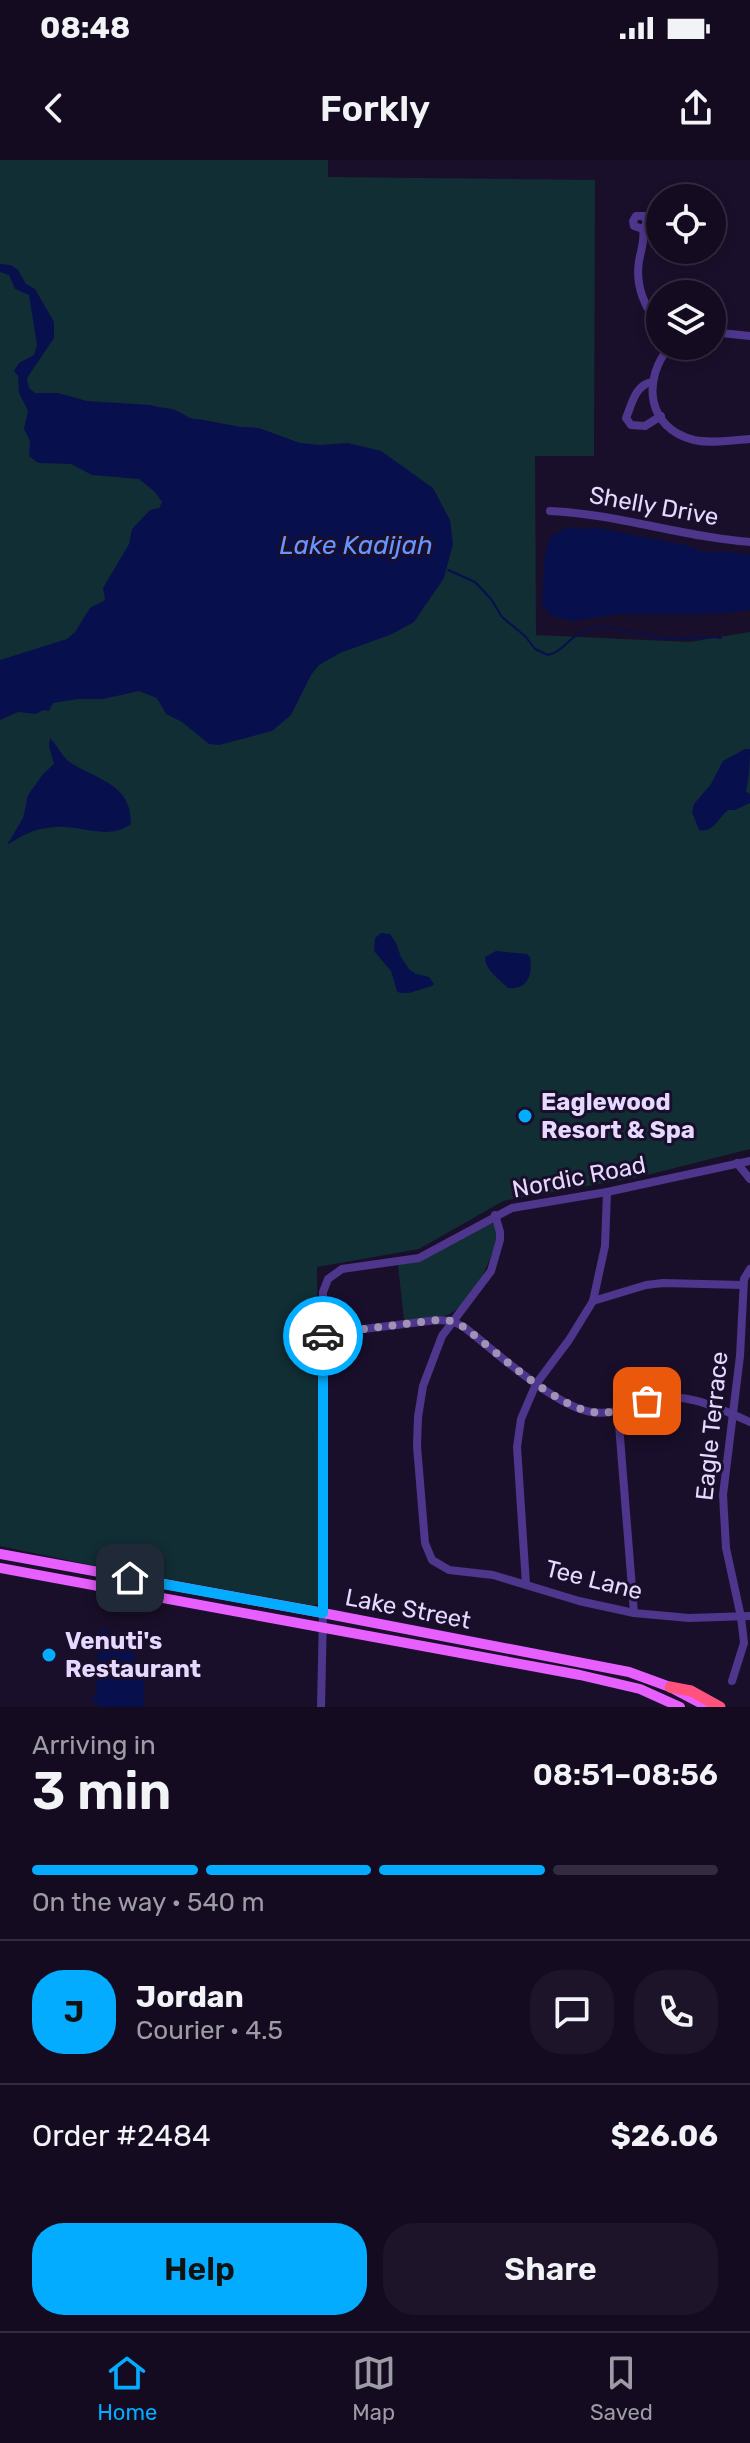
<!DOCTYPE html>
<meta charset="utf-8">
<style>
:root{--surface:#140b20;--page:#1d1429;--text:#f1f3f6;--muted:#9d9ba5;--line:#332b3e;--accent:#04acff}
body{margin:0;font-family:Rubik,sans-serif;background:var(--page);color:var(--text);height:100vh;display:flex;flex-direction:column;font-size:30px;white-space:nowrap}
*{box-sizing:border-box;margin:0}
p{font-size:26px;color:var(--muted)}
.icon{flex:none;width:44px;height:44px;fill:none;stroke:currentColor;stroke-width:2;stroke-linecap:round;stroke-linejoin:round}
.map{position:relative;height:1547px;overflow:hidden}
.sheet{display:flex;flex-direction:column;background:var(--surface);flex:1}
.sheet>*{flex:none}
.buttons{position:absolute;left:646px;top:24px;display:grid;gap:16px}
.buttons a{display:grid;place-items:center;width:80px;height:80px;border-radius:50%;background:var(--surface);box-shadow:0 4px 12px #0003,0 0 0 2px var(--line);font-size:40px}
.pin{position:absolute;display:grid;place-items:center;width:68px;height:68px;color:#fff;margin:-34px;border-radius:16px;box-shadow:0 4px 12px #0006}
.courier{position:absolute;display:grid;place-items:center;width:80px;height:80px;margin:-40px;border:6px solid #04acff;border-radius:50%;background:#fff;color:#222;box-shadow:0 2px 10px #0007}
.summary em{font-style:normal;font-weight:600}
.summary div{display:flex;flex-direction:column-reverse}
.summary{display:flex;align-items:center;justify-content:space-between;height:136px;padding:0 32px}
h1{font-size:52px;font-weight:600;line-height:60px}
.bar{display:grid;grid-template-columns:repeat(4,1fr);gap:12px 8px;align-content:center;height:96px;padding:0 32px}
.bar i{height:10px;border-radius:6px;background:var(--line)}
.bar .selected{background:var(--accent)}
.bar p{grid-column:span 4}
.line{display:flex;align-items:center;gap:20px;padding:0 32px;border-top:2px solid var(--line)}
.line div{flex:1}
.round{display:grid;place-items:center;flex:none;width:84px;height:84px;border-radius:32px;background:var(--page)}
.cta{display:flex;gap:16px;margin-top:auto;padding:16px 32px}
.cta a{flex:1;height:92px;border-radius:32px;background:var(--accent);color:#111;font-size:32px;font-weight:600;line-height:92px;text-align:center}
.cta a+a{background:var(--page);color:var(--text)}
.status{display:flex;justify-content:space-between;align-items:center;height:56px;padding:0 40px;background:var(--surface);direction:ltr}
.status svg{height:22px;fill:currentColor}
header{display:flex;justify-content:space-between;align-items:center;height:104px;padding:0 32px;background:var(--surface);font-size:36px;font-weight:600}
.tabs{display:flex;justify-content:space-around;align-items:center;height:112px;border-top:2px solid var(--line);background:var(--surface);font-size:22px;color:var(--muted)}
.tabs a{display:grid;justify-items:center;gap:4px}
.tabs .selected{color:var(--accent)}
.map>svg:first-child{display:block}
.green{fill:#112e35}
.water{fill:#07104c}
.lines{fill:none;stroke-linecap:round;stroke-linejoin:round}
.stream{stroke:#07104c;stroke-width:2}
.minor{stroke:#4e368d;stroke-width:8}
.major{stroke:#e85fff;stroke-width:10}
.highway{stroke:#ff537e;stroke-width:11}
.done{stroke:#9f92b5;stroke-width:8;stroke-dasharray:0 14.4}
.route{stroke:#04acff;stroke-width:10}
.poi-dot{fill:#04acff;stroke:#1a0f2b;stroke-width:3}
.labels{text-anchor:middle;dominant-baseline:central;stroke-width:6;stroke-linejoin:round;paint-order:stroke}
.street-label{font-size:24px;fill:#e6d8ff;stroke:#1a0f2b}
.poi-label{font-size:24px;font-weight:bold;fill:#e6d8ff;stroke:#1a0f2b;text-anchor:start}
.water-label{font-size:26px;font-style:italic;fill:#6695ff;stroke:#1a0f2b}
</style>
<div class="status"><b>08:48</b><svg viewBox="0 0 49 12"><path d="M0 12V9h3v3zM5 12V6h3v6zM10 12V3h3v9zM15 12V0h3v12zM26 1h20v11H26zM47 4h2v5h-2z"/></svg></div>
<header><svg class="icon" aria-label="back" viewBox="0 0 24 24"><path d="M15 5l-7 7 7 7"/></svg>Forkly<svg class="icon" aria-label="share" viewBox="0 0 24 24"><path d="M12 15V3M7 8l5-5 5 5M5 13v7h14v-7"/></svg></header>
<div class="map">
<svg width="750" height="1547" viewBox="0 0 750 1547">
<rect width="100%" height="100%" fill="#1a0f2b"/>
<g class="green">
<path d="M0 0H328V17L595 20 594 296H535L536 475 690 482 750 472V989L639 1017 503 1041 419 1089 317 1107 319 1443 306 1450 0 1386Z"/>
<path d="M490 1063 494 1064 498 1071C494 1097 473 1144 447 1155 435 1160 417 1159 404 1160L398 1105Z"/>
</g>
<g class="water">
<path d="M0 104 11 105 18 110 26 124 35 129 54 162V178L27 218 29 228 35 233H58L87 241 151 245C158 248 164 247 172 249 183 252 188 260 198 259L241 267 259 268 300 283 321 285 348 283 381 291 433 328 450 360 453 384 444 418 414 462 392 474 340 493 319 505 311 515 291 555 272 571 219 585 209 584 182 562 166 554 157 538 139 531 103 539H78L53 543 49 551 43 550 36 554 18 552 0 560V500L67 479 75 472 90 448 105 440 103 428 129 384 132 369 150 350 159 348 162 342 155 332 139 319 92 315 71 304 38 303 29 296 30 281 24 269 28 251 19 233 18 216 14 211 19 203 34 195 37 185 29 135 15 129 9 115 0 112Z"/>
<path d="M568 367 578 369 598 368 686 385 703 392H729L750 395V450L717 454H618L573 461 552 456 542 445 545 393 551 376Z"/>
<path d="M50 578C58 586 62 597 71 603 99 621 131 623 131 664 108 681 81 665 55 667 33 669 25 674 7 685L23 658 28 635 43 614 54 604 49 586Z"/>
<path d="M745 589H750C750 605 749 617 746 631L750 634V643L735 650H728C718 658 714 673 699 670L692 652 694 644 711 624 723 601Z"/>
<path d="M381 773 390 774 396 783 401 797 409 809 416 814 429 817 434 824 432 826 409 833H400L397 831 391 811 374 791 375 778Z"/>
<path d="M496 791 527 794 530 797C533 814 528 830 508 828 499 819 485 810 485 797Z"/>
<path d="M105 1469 122 1482 126 1489 131 1490 137 1503 133 1502 145 1514 143 1539 145 1547H98L97 1542 89 1541 96 1535 99 1472Z"/>
</g>
<g class="lines">
<path class="stream" d="M448 410 475 422 491 439 502 457 525 476 535 489 548 495C563 492 570 476 584 471 614 460 642 478 671 479 689 480 704 474 721 478"/>
<g class="minor">
<path d="M643 69 634 66 633 61 636 56H644L647 63 643 69C645 79 641 90 639 101 635 127 645 147 660 168"/>
<path d="M712 172 750 176"/>
<path d="M670 186C642 219 646 268 694 280 712 284 732 280 750 279"/>
<path d="M652 222C635 225 632 244 626 258L631 265 645 266 661 256"/>
<path d="M550 351C618 354 682 377 750 382"/>
<path d="M737 1003 750 1019"/>
<path d="M495 1055 500 1072V1080L491 1111 442 1176 423 1226 418 1257 417 1286 425 1383 432 1400 449 1410 493 1415 579 1441 634 1453 689 1458 750 1456"/>
<path d="M593 1141 646 1125 663 1123 743 1125"/>
<path d="M323 1174 437 1160 452 1161 464 1167C495 1191 554 1246 591 1252 614 1256 630 1245 651 1240 687 1231 718 1248 750 1262"/>
<path d="M618 1252 634 1453"/>
<path d="M526 1424 517 1287 521 1259 536 1224 569 1180 593 1141 605 1086 607 1032"/>
<path d="M732 1521 744 1483 741 1457 726 1388 723 1335 740 1196 744 1119 750 1109"/>
<path d="M321 1547 323 1453V1132L328 1119 342 1109 419 1098 512 1048 607 1032 750 1001"/>
</g>
<g class="major">
<path d="M0 1394 323 1453 629 1512 670 1527 708 1547"/>
<path d="M0 1408 580 1515 640 1529 680 1547"/>
</g>
<path class="highway" d="M670 1527 691 1531 720 1547"/>
</g>
<g class="lines">
<path class="done" d="M323 1176V1174L437 1160 452 1161 464 1167C495 1191 556 1247 593 1252 613 1255 629 1247 647 1241"/>
<path class="route" d="M130 1418 323 1453V1176"/>
</g>
<g class="poi-dot">
<circle cx="525" cy="956" r="8"/>
<circle cx="49" cy="1495" r="8"/>
</g>
<g class="labels">
<g class="street-label">
<text transform="translate(654 346) rotate(10)">Shelly Drive</text>
<text transform="translate(579 1017) rotate(-11)">Nordic Road</text>
<text transform="translate(712 1266) rotate(-84)">Eagle Terrace</text>
<text transform="translate(594 1420) rotate(14)">Tee Lane</text>
<text transform="translate(408 1449) rotate(11)">Lake Street</text>
</g>
<g class="poi-label">
<text x="541" y="942">Eaglewood<tspan x="541" dy="28">Resort &amp; Spa</tspan></text>
<text x="65" y="1481">Venuti's<tspan x="65" dy="28">Restaurant</tspan></text>
</g>
<g class="water-label">
<text x="356" y="385">Lake Kadijah</text>
</g>
</g>
</svg>
<div class="buttons">
<a><svg class="icon" aria-label="locate" viewBox="0 0 24 24"><circle cx="12" cy="12" r="6"/><path d="M12 2v4M12 18v4M2 12h4M18 12h4"/></svg></a>
<a><svg class="icon" aria-label="layers" viewBox="0 0 24 24"><path d="M12 4l9 5-9 5-9-5zM3 14l9 5 9-5"/></svg></a>
</div>
<div class="pin" style="left:647px;top:1241px;background:#ea580c"><svg class="icon" aria-label="bag" viewBox="0 0 24 24"><path d="M5 8h14l-1 12H6zM9 8a3 3 0 0 1 6 0"/></svg></div>
<div class="pin" style="left:130px;top:1418px;background:#1f2937"><svg class="icon" aria-label="home" viewBox="0 0 24 24"><path d="M3 11l9-7 9 7M6 9v11h12V9"/></svg></div>
<div class="courier" style="left:323px;top:1176px"><svg class="icon" aria-label="car" viewBox="0 0 24 24"><path d="M5 17H2v-5l4-1 3-4h7l3 4 3 1v5h-3M9 17h6M6 11h13"/><circle cx="7" cy="17" r="2"/><circle cx="17" cy="17" r="2"/></svg></div>
</div>
<section class="sheet">
<div class="summary"><div><h1>3 min</h1><p>Arriving in</p></div><em>08:51–08:56</em></div>
<div class="bar"><i class="selected"></i><i class="selected"></i><i class="selected"></i><i></i><p>On the way · 540 m</p></div>
<div class="line" style="height:144px"><b class="round" style="background:var(--accent);color:#111">J</b><div><b>Jordan</b><p>Courier · 4.5</p></div><a class="round"><svg class="icon" aria-label="chat" viewBox="0 0 24 24"><path d="M4 5h16v11H9l-5 4z"/></svg></a><a class="round"><svg class="icon" aria-label="phone" viewBox="0 0 24 24"><path d="M5 4h4l2 5-3 2q2 4 5 5l2-3 5 2v4C11 20 4 13 5 4z"/></svg></a></div>
<div class="line" style="height:104px"><div>Order #2484</div><b>$26.06</b></div>
<div class="cta"><a>Help</a><a>Share</a></div>
</section>
<nav class="tabs">
<a class="selected"><svg class="icon" aria-label="home" viewBox="0 0 24 24"><path d="M3 11l9-7 9 7M6 9v11h12V9"/></svg>Home</a>
<a><svg class="icon" aria-label="map" viewBox="0 0 24 24"><path d="M3 6l6-2 6 2 6-2v14l-6 2-6-2-6 2zM9 4v14M15 6v14"/></svg>Map</a>
<a><svg class="icon" aria-label="saved" viewBox="0 0 24 24"><path d="M7 4h10v16l-5-4-5 4z"/></svg>Saved</a>
</nav>
